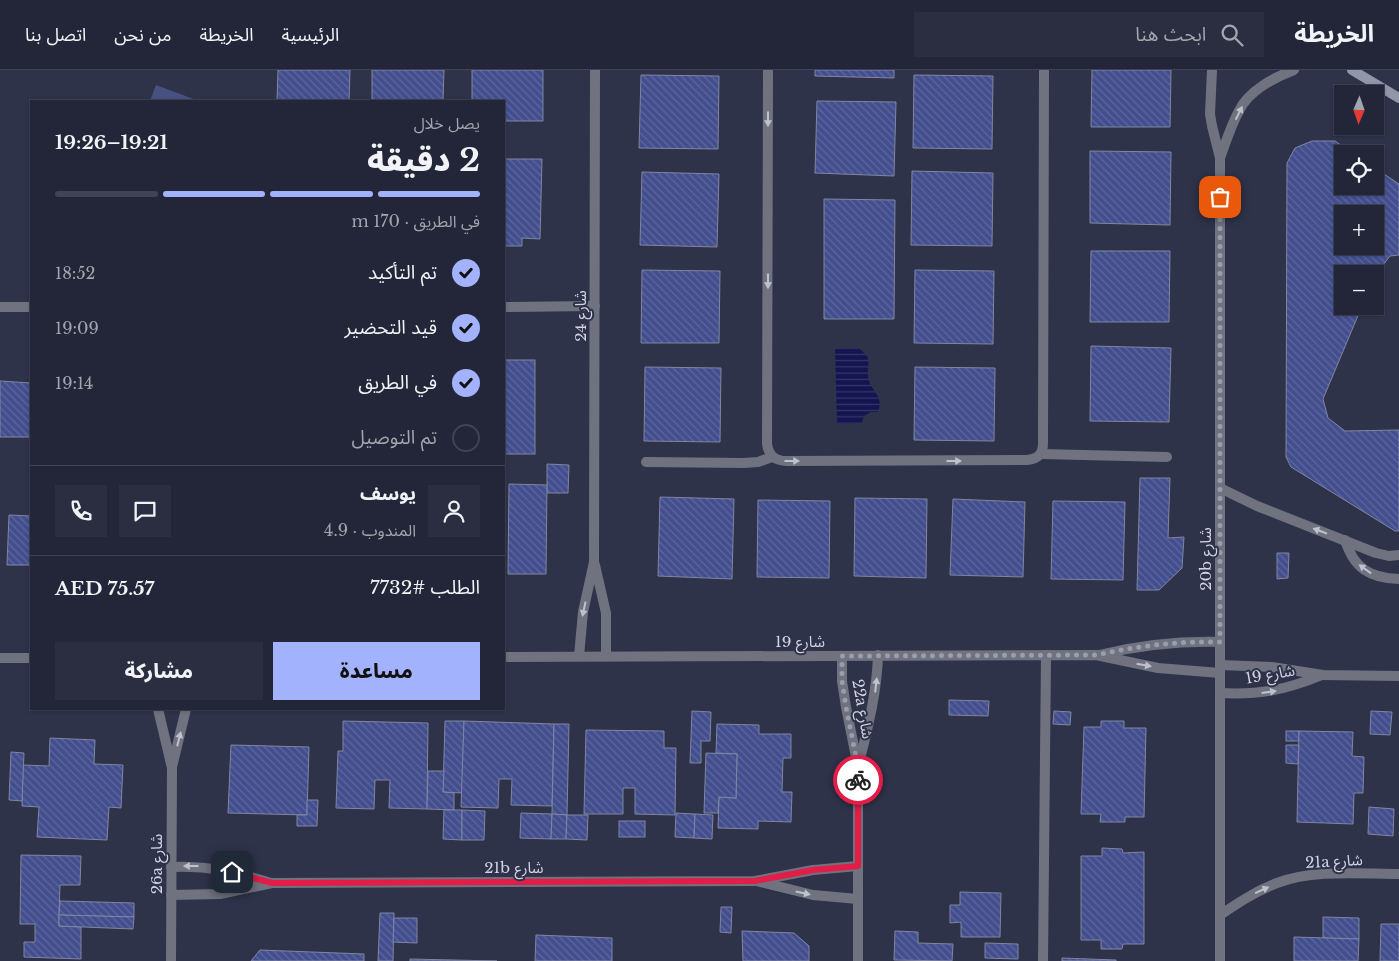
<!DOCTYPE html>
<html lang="ar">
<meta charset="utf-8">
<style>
:root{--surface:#222638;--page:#2a2e40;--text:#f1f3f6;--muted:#a2a5ae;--line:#3f4353;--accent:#a2b2fd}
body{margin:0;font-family:"Libre Baskerville","Noto Sans Arabic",serif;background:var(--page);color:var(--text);direction:rtl;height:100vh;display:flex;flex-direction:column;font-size:19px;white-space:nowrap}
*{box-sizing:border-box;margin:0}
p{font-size:16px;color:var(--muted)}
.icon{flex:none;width:28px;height:28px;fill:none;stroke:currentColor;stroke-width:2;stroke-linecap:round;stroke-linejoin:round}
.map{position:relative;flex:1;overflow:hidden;direction:ltr}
.drawer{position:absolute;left:30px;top:30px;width:475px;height:610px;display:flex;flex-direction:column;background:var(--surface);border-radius:0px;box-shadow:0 1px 4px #0004,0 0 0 1px var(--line);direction:rtl}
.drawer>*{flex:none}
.needle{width:32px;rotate:182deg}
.controls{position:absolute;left:1334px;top:15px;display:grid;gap:10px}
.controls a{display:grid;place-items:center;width:50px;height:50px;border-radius:0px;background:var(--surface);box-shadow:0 1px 4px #0004,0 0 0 1px var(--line);font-size:25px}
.pin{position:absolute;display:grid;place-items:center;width:42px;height:42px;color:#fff;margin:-21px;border-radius:10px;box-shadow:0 2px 8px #0006}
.courier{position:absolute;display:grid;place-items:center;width:50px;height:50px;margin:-25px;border:4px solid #e11d48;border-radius:50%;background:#fff;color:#222;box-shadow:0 1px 6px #0007}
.headline em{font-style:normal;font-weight:800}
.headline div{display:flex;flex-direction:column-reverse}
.headline{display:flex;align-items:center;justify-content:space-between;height:85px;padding:0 25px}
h1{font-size:32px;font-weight:800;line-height:38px}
.bar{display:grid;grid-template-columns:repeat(4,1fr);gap:8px 5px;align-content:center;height:60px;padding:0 25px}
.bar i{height:6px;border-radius:4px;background:var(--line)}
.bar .on{background:var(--accent)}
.bar p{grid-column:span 4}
.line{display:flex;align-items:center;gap:12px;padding:0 25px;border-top:1px solid var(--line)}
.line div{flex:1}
.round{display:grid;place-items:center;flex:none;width:52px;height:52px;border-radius:0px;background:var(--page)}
ol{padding:0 25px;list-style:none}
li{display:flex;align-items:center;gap:15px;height:55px}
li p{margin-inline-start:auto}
li .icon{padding:5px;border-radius:50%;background:var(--accent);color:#111;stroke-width:4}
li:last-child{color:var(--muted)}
li i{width:28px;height:28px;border:2px solid var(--line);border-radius:50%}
.action{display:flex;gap:10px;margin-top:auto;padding:10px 25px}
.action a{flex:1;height:58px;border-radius:0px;background:var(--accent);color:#111;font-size:20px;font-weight:800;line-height:58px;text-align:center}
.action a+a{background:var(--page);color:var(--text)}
header{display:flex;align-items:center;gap:30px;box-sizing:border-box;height:70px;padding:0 25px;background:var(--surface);border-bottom:1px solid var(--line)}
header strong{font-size:24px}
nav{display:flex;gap:28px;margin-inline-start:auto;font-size:18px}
.search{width:350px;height:45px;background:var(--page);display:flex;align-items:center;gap:12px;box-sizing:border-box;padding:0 18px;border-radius:0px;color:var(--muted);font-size:19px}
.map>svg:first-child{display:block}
.green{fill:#485182}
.water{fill:url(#water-rules)}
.building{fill:url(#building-back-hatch);stroke:#8086a1;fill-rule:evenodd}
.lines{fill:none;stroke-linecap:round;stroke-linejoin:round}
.lane{stroke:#70737f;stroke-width:10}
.street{stroke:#70737f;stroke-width:10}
.secondary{stroke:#9196a8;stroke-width:10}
.oneway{fill:#bec2d0}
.done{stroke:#999dae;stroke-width:5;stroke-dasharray:0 9}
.route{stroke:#e11d48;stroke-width:6}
.labels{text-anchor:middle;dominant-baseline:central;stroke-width:4;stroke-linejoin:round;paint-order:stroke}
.street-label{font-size:15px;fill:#d2d6e4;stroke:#2e334a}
</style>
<header>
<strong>الخريطة</strong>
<div class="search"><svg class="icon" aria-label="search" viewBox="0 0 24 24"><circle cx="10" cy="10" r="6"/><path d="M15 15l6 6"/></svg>ابحث هنا</div>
<nav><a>الرئيسية</a><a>الخريطة</a><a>من نحن</a><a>اتصل بنا</a></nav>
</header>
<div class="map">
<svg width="1399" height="891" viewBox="0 0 1399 891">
<defs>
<pattern id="water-rules" width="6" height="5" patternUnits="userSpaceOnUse" patternTransform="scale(1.25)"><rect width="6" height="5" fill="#141550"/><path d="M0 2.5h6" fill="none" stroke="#353669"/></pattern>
<pattern id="building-back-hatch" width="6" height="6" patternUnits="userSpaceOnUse" patternTransform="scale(1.25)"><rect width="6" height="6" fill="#434e8e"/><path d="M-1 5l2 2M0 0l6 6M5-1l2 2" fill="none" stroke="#5d679e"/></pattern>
</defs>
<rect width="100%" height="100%" fill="#2e334a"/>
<path class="green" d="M156 15 199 31H150Z"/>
<path class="water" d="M859 278C861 280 865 284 867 286 870 293 867 300 868 306 869 321 885 324 878 342H871L864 346 862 353 837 354 835 279Z"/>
<g class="building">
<path d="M278 0H350L349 31H277Z"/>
<path d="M372 0H444L443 31H372Z"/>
<path d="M472 0H543V51H504V31H472Z"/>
<path d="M815 0H894V8L815 6Z"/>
<path d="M1092 0H1171L1170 57H1091Z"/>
<path d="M641 5 719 6 718 79 639 78Z"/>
<path d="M914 5 993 6 992 79 913 78Z"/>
<path d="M817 31 896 32 894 106 815 103Z"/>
<path d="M1312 71H1335L1354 84H1342V116H1375V98L1399 114V185L1390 186 1375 205 1342 204V236H1362L1323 329 1328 348 1345 361 1399 360V461H1395L1291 397 1286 387 1287 93 1295 78ZM1342 144H1375V176H1342Z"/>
<path d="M1090 81 1171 82 1170 155 1090 153Z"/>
<path d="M504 89H542L540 169 522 168V176H504Z"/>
<path d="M912 101 993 103 992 176 911 175Z"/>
<path d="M642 102 719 104 717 177 640 175Z"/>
<path d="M824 129 895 130 894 249H824Z"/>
<path d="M1091 181H1170L1169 252H1090Z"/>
<path d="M642 200 720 201 719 273H641Z"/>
<path d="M915 200 994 201 993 274 914 273Z"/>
<path d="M1091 276 1171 278 1169 352 1090 351Z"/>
<rect x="504" y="290" width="31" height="94"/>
<path d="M645 297 721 298 720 372 644 371Z"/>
<path d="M915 297 995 298 994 371 914 370Z"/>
<path d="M0 311 31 313V367H0Z"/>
<path d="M547 394 569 395 568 423H547Z"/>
<path d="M1140 408H1170L1168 468 1184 467 1182 498 1159 520H1137Z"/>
<path d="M509 414 547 415 546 504H508Z"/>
<path d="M660 427 734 429 732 509 658 506Z"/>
<path d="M855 428 927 429 926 508 854 506Z"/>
<path d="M953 429 1025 432 1023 507 950 505Z"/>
<path d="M758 430 830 431 829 508 757 507Z"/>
<path d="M1053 431 1125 432 1123 510 1051 509Z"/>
<path d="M9 445 31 446V495H7Z"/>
<path d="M1277 483H1289L1288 508 1277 509Z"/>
<path d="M949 630 989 631 988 646 949 645Z"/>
<path d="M692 641 711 642 710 671H701V693H690Z"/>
<path d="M1054 641 1071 642 1070 655 1053 654Z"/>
<path d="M1371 641 1392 642 1390 665 1370 664Z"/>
<path d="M343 651 428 653 427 739 389 738 390 710H375L374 739 336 738 338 681H343Z"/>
<path d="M445 651H464L462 723 443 722Z"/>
<path d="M464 651 554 654 552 736 511 735 512 709H499L498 738 461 737Z"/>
<path d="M1101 651H1124V658H1146L1144 747H1125V752H1100L1101 744H1081L1084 657H1101Z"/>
<path d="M554 654H569L567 745 552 744Z"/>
<path d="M717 654 759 655V664H791V688H783L782 722H792L791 752 758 751V759L718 758 719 727 736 728 737 684 716 683Z"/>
<path d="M586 660 664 661V678H676L675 745 635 744V718H623V744H584Z"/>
<rect x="1286" y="661" width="13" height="10"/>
<path d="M1299 661 1353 662 1352 686 1364 687 1363 723H1354L1353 754 1297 752Z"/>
<path d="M50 668 95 670 94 694 123 695 121 738 109 737 107 770 37 767 39 737 22 736 23 695 49 696Z"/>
<path d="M231 675 309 677 307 745 228 743Z"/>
<path d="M1286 675H1299L1298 694 1286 693Z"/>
<path d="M11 682 24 683 22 731 9 730Z"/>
<path d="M706 683 737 684 736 728 719 727 718 743H704Z"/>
<path d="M428 701H444L443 722 454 723V740L427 739Z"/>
<path d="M307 730H318L317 756H297V745H307Z"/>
<path d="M1369 737 1394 739 1393 766 1368 764Z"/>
<path d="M444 740H462V770L443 769Z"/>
<path d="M462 740 485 741 484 770H462Z"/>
<path d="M521 743 552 744 551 769 520 768Z"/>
<path d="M676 743 695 744 694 768 675 767Z"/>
<path d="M552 744 567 745 566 769H551Z"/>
<path d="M695 744 713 745 712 769 694 768Z"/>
<path d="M567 745H588L587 770 566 769Z"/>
<rect x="619" y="751" width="26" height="16"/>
<path d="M1102 778 1122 779 1123 783 1144 782V874H1123L1122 879H1101V870H1081V786H1102Z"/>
<path d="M21 785 81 786 80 815H60L59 845V856L81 857V889L24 887V872H35V854H20Z"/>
<path d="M960 822 1001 823 1000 867H961V852L950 853V835H960Z"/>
<path d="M60 831 134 833V847L59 845Z"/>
<path d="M721 837H732L731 863 720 862Z"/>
<path d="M380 843H394L393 891H378Z"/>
<path d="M59 845 134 847 133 859 59 856Z"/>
<path d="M1323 847 1359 848V869L1323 868Z"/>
<path d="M394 848H417V873L393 872Z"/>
<path d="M1381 854H1399V891H1380Z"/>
<path d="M742 861 794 863 809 876V891H743Z"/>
<path d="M895 861 918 862V873L953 874 952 891 894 890Z"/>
<path d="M536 865 612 868V891H535Z"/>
<path d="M1294 867 1359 869 1358 891H1294Z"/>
<path d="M985 873 1018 874V889L985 888Z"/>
<path d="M260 880 364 884V891H251Z"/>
<path d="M1062 888 1116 890V891H1062Z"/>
<path d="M410 889 497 891H410Z"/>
</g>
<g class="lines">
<g class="lane">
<path d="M1220 418 1257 436 1376 483 1389 486 1399 485"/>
<path d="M1345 470C1354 498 1369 508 1399 509"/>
<path d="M1043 891 1046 585"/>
</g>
<g class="street">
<path d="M768 0 767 374C769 386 775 391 787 391L1027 390C1038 389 1043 384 1043 373L1044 0"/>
<path d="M1212 0 1210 44 1212 56 1220 88V891"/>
<path d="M1220 88C1226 72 1231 55 1239 41 1248 21 1275 7 1294 0"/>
<path d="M0 237H31"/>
<path d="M504 237 595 236"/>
<path d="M1041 384 1167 387"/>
<path d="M646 392 743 393 758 392 772 387"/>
<path d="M595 495 606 543V586"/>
<path d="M1099 585C1140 575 1179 571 1220 572"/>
<path d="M579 586 583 542 594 492 595 0"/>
<path d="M842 586V611L846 637 858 697V891"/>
<path d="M504 587 1096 585 1158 598 1220 603"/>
<path d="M0 588H31"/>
<path d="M1220 595 1272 597 1323 605 1399 606"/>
<path d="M1220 623C1259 625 1286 620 1322 605"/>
<path d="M158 639 172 698 171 891"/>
<path d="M859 693C868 657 877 622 878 585"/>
<path d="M172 697 186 639"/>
<path d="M171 797C208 795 236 802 271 813"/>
<path d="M756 811 813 825 858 829"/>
<path d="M171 825 220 824 272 813 755 811 813 800 858 796"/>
<path d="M1220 845C1238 833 1256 821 1277 813 1314 799 1360 804 1399 804"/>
</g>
<path class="secondary" d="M1352 0 1399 28"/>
</g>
<defs><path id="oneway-solid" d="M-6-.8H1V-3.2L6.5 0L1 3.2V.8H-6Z" transform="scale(1.25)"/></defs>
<g class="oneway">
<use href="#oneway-solid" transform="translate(1239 43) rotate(-64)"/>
<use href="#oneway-solid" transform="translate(768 49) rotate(90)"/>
<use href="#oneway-solid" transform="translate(768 211) rotate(90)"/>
<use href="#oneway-solid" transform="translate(792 391)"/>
<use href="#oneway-solid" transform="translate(954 391)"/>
<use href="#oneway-solid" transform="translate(1320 461) rotate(-159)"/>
<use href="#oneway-solid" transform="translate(1365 499) rotate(-144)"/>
<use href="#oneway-solid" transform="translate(584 539) rotate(102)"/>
<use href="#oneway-solid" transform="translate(1144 595) rotate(10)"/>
<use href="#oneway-solid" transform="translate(876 615) rotate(-83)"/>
<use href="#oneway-solid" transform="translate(1269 622) rotate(-8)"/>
<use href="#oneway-solid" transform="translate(179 669) rotate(-76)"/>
<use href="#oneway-solid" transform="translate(191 796) rotate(180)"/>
<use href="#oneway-solid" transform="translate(1262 820) rotate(-24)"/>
<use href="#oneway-solid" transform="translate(803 823) rotate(12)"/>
</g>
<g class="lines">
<path class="done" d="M858 710V697L846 637 842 611V586L1096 585C1137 576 1178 571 1220 572V127"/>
<path class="route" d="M232 802 272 813 755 811 813 800 858 796V710"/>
</g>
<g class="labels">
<g class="street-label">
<text transform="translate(580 246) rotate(-90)">شارع 24</text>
<text transform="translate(1205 489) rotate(-90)">20b شارع</text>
<text x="800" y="571">شارع 19</text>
<text transform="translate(1270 604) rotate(-10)">شارع 19</text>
<text transform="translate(863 639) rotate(80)">22a شارع</text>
<text transform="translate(1334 791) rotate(-3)">21a شارع</text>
<text transform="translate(156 794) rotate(-90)">26a شارع</text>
<text x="514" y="797">21b شارع</text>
</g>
</g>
</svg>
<div class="controls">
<a><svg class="needle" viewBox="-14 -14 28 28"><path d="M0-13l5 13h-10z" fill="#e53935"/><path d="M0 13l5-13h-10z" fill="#a2a5ae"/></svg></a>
<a><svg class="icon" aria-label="locate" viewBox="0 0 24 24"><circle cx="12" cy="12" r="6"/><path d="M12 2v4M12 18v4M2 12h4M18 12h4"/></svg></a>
<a>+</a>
<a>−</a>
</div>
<div class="pin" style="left:1220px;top:127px;background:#ea580c"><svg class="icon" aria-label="bag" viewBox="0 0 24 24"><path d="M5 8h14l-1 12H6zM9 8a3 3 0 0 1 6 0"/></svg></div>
<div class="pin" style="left:232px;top:802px;background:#1f2937"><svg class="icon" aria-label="home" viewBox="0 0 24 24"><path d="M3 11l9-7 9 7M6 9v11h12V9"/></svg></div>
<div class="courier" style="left:858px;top:710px"><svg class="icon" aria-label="bike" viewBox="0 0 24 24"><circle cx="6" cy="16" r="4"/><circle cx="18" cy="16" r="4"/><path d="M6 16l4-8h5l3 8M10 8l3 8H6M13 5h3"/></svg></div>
<section class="drawer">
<div class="headline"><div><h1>2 دقيقة</h1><p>يصل خلال</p></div><em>19:21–19:26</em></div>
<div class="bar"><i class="on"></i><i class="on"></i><i class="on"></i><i></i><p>في الطريق · 170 m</p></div>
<ol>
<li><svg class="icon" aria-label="check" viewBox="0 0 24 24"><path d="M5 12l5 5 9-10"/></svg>تم التأكيد<p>18:52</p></li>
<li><svg class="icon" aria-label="check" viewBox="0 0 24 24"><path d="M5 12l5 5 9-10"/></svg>قيد التحضير<p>19:09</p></li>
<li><svg class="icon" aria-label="check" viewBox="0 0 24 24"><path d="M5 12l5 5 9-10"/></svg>في الطريق<p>19:14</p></li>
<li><i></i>تم التوصيل</li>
</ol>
<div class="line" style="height:90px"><a class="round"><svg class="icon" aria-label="person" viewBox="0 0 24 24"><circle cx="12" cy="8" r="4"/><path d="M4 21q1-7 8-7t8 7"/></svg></a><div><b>يوسف</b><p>المندوب · 4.9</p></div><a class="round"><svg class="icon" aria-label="chat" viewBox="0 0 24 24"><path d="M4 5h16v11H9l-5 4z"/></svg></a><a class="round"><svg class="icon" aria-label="phone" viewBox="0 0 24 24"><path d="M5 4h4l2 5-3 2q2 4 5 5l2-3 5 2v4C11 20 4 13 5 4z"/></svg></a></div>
<div class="line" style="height:65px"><div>الطلب #7732</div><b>AED 75.57</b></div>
<div class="action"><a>مساعدة</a><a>مشاركة</a></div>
</section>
</div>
